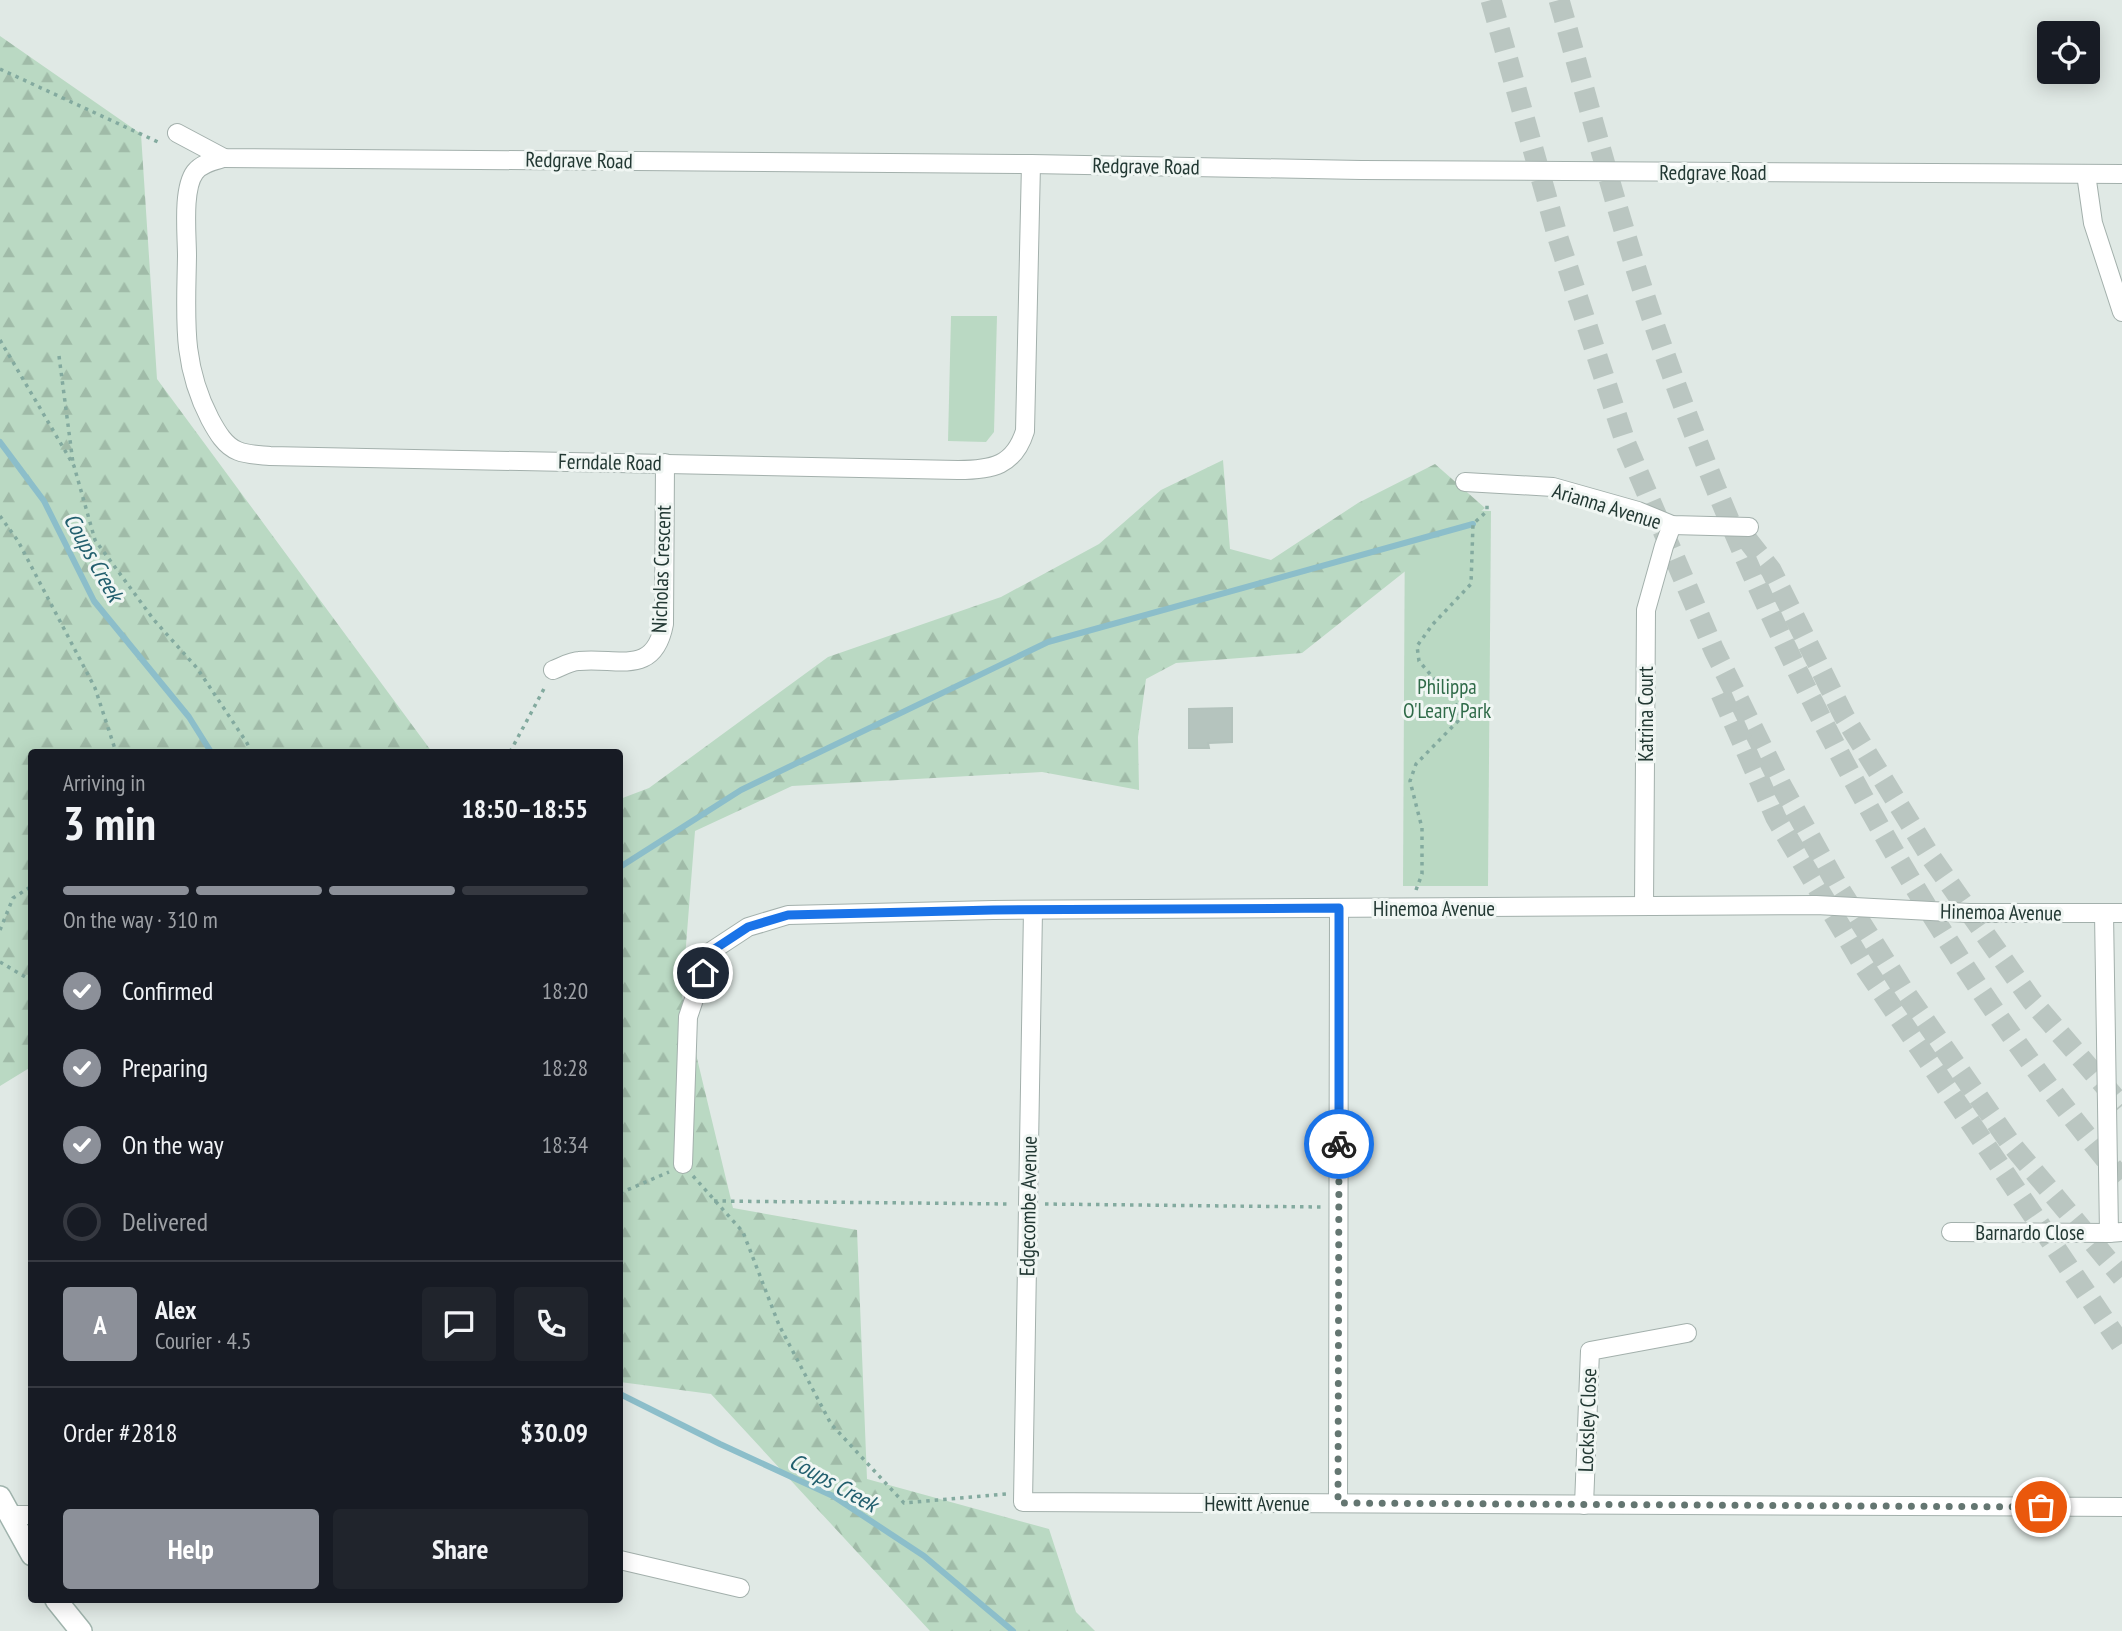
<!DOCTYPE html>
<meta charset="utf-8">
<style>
:root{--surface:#171b24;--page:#20242c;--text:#f1f3f6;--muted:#9ea1a6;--line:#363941;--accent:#8c9099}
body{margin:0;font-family:"PT Sans Narrow",sans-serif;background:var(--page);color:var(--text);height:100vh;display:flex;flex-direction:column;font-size:26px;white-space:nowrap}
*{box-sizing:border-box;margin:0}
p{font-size:23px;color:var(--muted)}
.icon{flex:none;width:38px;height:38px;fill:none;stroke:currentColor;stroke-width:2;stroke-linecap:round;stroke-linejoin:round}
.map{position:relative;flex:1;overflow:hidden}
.details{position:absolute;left:28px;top:749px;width:595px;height:854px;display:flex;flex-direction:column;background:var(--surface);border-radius:7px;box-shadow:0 4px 18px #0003}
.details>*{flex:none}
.controls{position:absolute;left:2037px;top:21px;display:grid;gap:14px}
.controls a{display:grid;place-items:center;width:63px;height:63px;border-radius:7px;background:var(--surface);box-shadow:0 4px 18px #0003;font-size:35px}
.pin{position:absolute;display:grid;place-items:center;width:60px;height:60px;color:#fff;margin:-30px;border:4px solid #fff;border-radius:50%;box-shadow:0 2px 7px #0007}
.courier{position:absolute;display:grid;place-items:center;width:70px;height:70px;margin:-35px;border:5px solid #1a73e8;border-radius:50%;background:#fff;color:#222;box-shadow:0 2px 9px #0007}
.headline em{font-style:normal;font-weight:700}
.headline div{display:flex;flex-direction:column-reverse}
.headline{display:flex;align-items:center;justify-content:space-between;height:119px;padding:0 35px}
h1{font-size:46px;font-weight:700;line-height:52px}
.bar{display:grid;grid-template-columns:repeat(4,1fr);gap:10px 7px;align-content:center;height:84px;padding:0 35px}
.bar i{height:9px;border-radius:5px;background:var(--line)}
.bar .active{background:var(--accent)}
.bar p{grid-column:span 4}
.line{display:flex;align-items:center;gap:18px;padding:0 35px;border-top:2px solid var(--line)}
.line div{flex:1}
.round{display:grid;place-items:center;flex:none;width:74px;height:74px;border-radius:7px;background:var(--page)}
ol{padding:0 35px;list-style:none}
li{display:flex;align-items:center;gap:21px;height:77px}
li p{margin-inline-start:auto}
li .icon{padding:7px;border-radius:50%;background:var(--accent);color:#fff;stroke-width:4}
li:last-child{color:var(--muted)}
li i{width:38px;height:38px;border:4px solid var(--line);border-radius:50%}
.primary-button{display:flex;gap:14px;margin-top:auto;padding:14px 35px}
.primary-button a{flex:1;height:80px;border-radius:7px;background:var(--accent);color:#fff;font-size:28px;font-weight:700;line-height:80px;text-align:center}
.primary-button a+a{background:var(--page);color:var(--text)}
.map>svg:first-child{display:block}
.green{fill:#bad9c3}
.forest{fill:url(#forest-firs)}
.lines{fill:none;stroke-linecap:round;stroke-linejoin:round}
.stream{stroke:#8cbeca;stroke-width:6}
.building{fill:#b5c4be;stroke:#b3c2bc;stroke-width:2}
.motorway-tunnel{stroke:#bac6c1;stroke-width:21;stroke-dasharray:21 10;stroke-linecap:butt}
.minor-casing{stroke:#a3b0ac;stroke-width:20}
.secondary-casing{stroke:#a0b4ad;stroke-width:24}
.path{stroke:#83aa9f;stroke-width:3.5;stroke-dasharray:3.5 5;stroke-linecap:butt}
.minor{stroke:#fff;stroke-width:18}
.secondary{stroke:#fff;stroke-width:21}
.done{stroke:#647671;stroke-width:7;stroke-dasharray:0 12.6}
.route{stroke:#1a73e8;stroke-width:9}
.labels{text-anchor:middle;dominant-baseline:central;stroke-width:6;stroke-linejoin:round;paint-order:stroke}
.street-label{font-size:21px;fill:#223833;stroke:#f0f6f3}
.park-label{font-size:21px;fill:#306b49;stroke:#f0f6f3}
.water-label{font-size:23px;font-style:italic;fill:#225f6e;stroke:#f0f6f3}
</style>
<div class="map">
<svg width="2122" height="1631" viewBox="0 0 2122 1631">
<defs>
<pattern id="forest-firs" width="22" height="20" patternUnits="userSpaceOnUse" patternTransform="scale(1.75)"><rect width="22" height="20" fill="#bad9c3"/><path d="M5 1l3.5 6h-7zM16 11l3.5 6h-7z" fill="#a0bba8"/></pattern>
</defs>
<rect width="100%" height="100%" fill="#e0e9e5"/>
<g class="green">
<path d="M951 316H997L994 432 986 442 948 441Z"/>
<path d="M1405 508 1491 511 1488 886H1403Z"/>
</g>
<g class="forest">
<path d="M0 36 141 134 157 379 432 752H32L31 1067 0 1086Z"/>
<path d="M1223 460 1230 549 1271 560 1358 503 1435 464 1485 508 1302 653 1176 663 1146 679 1138 737 1139 790 1042 772 792 786 695 831 682 996 733 1208 857 1230 867 1479 1049 1529 1076 1612 1095 1631H930L711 1394 620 1382V799L649 788 828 657 1001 597 1099 544 1161 490Z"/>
</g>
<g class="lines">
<g class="stream">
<path d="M0 442 44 501 94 601 189 717 211 752"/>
<path d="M620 867 741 790 1048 642 1473 524"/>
<path d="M620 1394 720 1444 833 1496 924 1556 1013 1631"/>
</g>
</g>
<path class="building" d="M1232 708V742L1208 743 1209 748H1189V709Z"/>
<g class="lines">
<g class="motorway-tunnel">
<path d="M1491 0 1558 238 1626 444 1714 650 1781 785 1837 885 1902 988 2011 1144 2122 1277"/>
<path d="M1559 0C1593 119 1623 239 1665 355 1769 647 1922 941 2122 1179"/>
<path d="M1746 538 1771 570 1844 716 1930 856 2032 1001 2122 1106"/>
<path d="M1721 694 1776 818 1864 966 2122 1346"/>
</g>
<g class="minor-casing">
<g id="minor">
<path d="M177 133 224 158 1031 164 1361 170 2122 174"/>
<path d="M224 158C214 161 202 163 195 172 182 189 187 235 187 256 186 318 181 363 210 419 217 432 225 446 238 451 248 455 260 455 270 456L958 470C992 470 1014 466 1025 431L1031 164"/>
<path d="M2086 174 2093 223 2122 312"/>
<path d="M1465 482 1553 487 1638 511 1672 525 1749 527"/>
<path d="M553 670C561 667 571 661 579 661 618 657 654 677 664 624L665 463"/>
<path d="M1644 906 1646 610 1664 546 1672 525"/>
<path d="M1033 910 1023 1502 2122 1507"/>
<path d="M2104 913 2109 1233 2122 1232"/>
<path d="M683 1164 688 1017 710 952 748 927 788 915 993 910 1816 905 1969 913H2122"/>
<path d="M1951 1232 2109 1233"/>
<path d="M1338 1503 1339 908"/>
<path d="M1584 1505 1590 1351 1687 1333"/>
<path d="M9 1515H32"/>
<path d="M620 1560 740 1588"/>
</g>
</g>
<g class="secondary-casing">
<g id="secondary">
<path d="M0 1497 32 1555"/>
<path d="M56 1600 81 1631"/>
</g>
</g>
<g class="path">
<path d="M0 69 158 142 162 140"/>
<path d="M0 340 74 466 95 540 154 620 197 668 247 743 251 752"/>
<path d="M59 356 73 463"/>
<path d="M0 516 18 541 95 688 116 752"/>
<path d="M510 752 546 685"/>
<path d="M1416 890 1422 874V828L1410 781 1416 764 1458 721 1457 706 1419 661 1417 646 1433 624 1471 584 1473 524 1487 511V501"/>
<path d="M0 930 13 898 32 886"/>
<path d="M0 962 32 981"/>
<path d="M693 1176 743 1232 779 1325 831 1424 904 1503 1006 1494"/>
<path d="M620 1193 669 1172"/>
<path d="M714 1201 1009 1204"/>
<path d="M1045 1204 1321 1207"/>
</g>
<use href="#minor" class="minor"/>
<use href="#secondary" class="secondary"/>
</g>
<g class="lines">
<path class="done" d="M1339 1144 1338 1503 2041 1507"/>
<path class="route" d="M703 973 710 952 748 927 788 915 993 910 1339 908V1144"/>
</g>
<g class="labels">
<g class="street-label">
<text transform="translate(579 160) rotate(1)">Redgrave Road</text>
<text transform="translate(1146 166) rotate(1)">Redgrave Road</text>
<text x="1713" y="172">Redgrave Road</text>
<text transform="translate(610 462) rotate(1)">Ferndale Road</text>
<text transform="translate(1607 506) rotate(17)">Arianna Avenue</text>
<text transform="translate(661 569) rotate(-88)">Nicholas Crescent</text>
<text transform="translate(1645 714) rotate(-90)">Katrina Court</text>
<text x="1434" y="908">Hinemoa Avenue</text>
<text transform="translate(2001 912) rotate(1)">Hinemoa Avenue</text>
<text transform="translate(1028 1206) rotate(-89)">Edgecombe Avenue</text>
<text x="2030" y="1232">Barnardo Close</text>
<text transform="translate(1587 1420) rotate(-88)">Locksley Close</text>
<text x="1257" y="1503">Hewitt Avenue</text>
</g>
<g class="park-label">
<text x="1447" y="686">Philippa<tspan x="1447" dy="24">O'Leary Park</tspan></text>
</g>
<g class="water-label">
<text transform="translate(94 557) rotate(61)">Coups Creek</text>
<text transform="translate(834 1482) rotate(29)">Coups Creek</text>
</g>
</g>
</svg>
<div class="controls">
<a><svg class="icon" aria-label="locate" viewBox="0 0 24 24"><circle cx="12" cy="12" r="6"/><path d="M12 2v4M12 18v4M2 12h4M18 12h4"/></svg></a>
</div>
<div class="pin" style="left:2041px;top:1507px;background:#ea580c"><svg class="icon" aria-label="bag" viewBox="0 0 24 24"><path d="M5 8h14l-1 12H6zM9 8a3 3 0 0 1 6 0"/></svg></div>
<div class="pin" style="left:703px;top:973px;background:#1f2937"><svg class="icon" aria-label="home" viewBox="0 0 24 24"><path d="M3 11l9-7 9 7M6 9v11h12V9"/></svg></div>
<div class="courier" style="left:1339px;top:1144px"><svg class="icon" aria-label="bike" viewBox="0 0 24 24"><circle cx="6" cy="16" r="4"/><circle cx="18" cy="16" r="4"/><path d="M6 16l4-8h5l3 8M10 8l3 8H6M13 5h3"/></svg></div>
<section class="details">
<div class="headline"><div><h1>3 min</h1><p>Arriving in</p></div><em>18:50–18:55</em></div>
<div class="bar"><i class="active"></i><i class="active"></i><i class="active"></i><i></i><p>On the way · 310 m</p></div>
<ol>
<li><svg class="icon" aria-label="check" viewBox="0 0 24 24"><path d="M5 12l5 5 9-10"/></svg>Confirmed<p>18:20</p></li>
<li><svg class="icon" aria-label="check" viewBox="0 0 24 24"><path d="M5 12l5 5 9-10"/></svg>Preparing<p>18:28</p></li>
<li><svg class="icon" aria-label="check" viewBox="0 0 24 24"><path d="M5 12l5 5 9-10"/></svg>On the way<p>18:34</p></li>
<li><i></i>Delivered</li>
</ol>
<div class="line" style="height:126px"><b class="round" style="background:var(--accent);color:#fff">A</b><div><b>Alex</b><p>Courier · 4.5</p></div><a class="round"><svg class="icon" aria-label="chat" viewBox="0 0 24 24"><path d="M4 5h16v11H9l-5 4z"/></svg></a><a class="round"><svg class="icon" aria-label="phone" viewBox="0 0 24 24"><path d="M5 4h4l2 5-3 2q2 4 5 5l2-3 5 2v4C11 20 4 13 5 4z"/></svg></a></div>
<div class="line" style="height:91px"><div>Order #2818</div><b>$30.09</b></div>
<div class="primary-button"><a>Help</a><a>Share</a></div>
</section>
</div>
